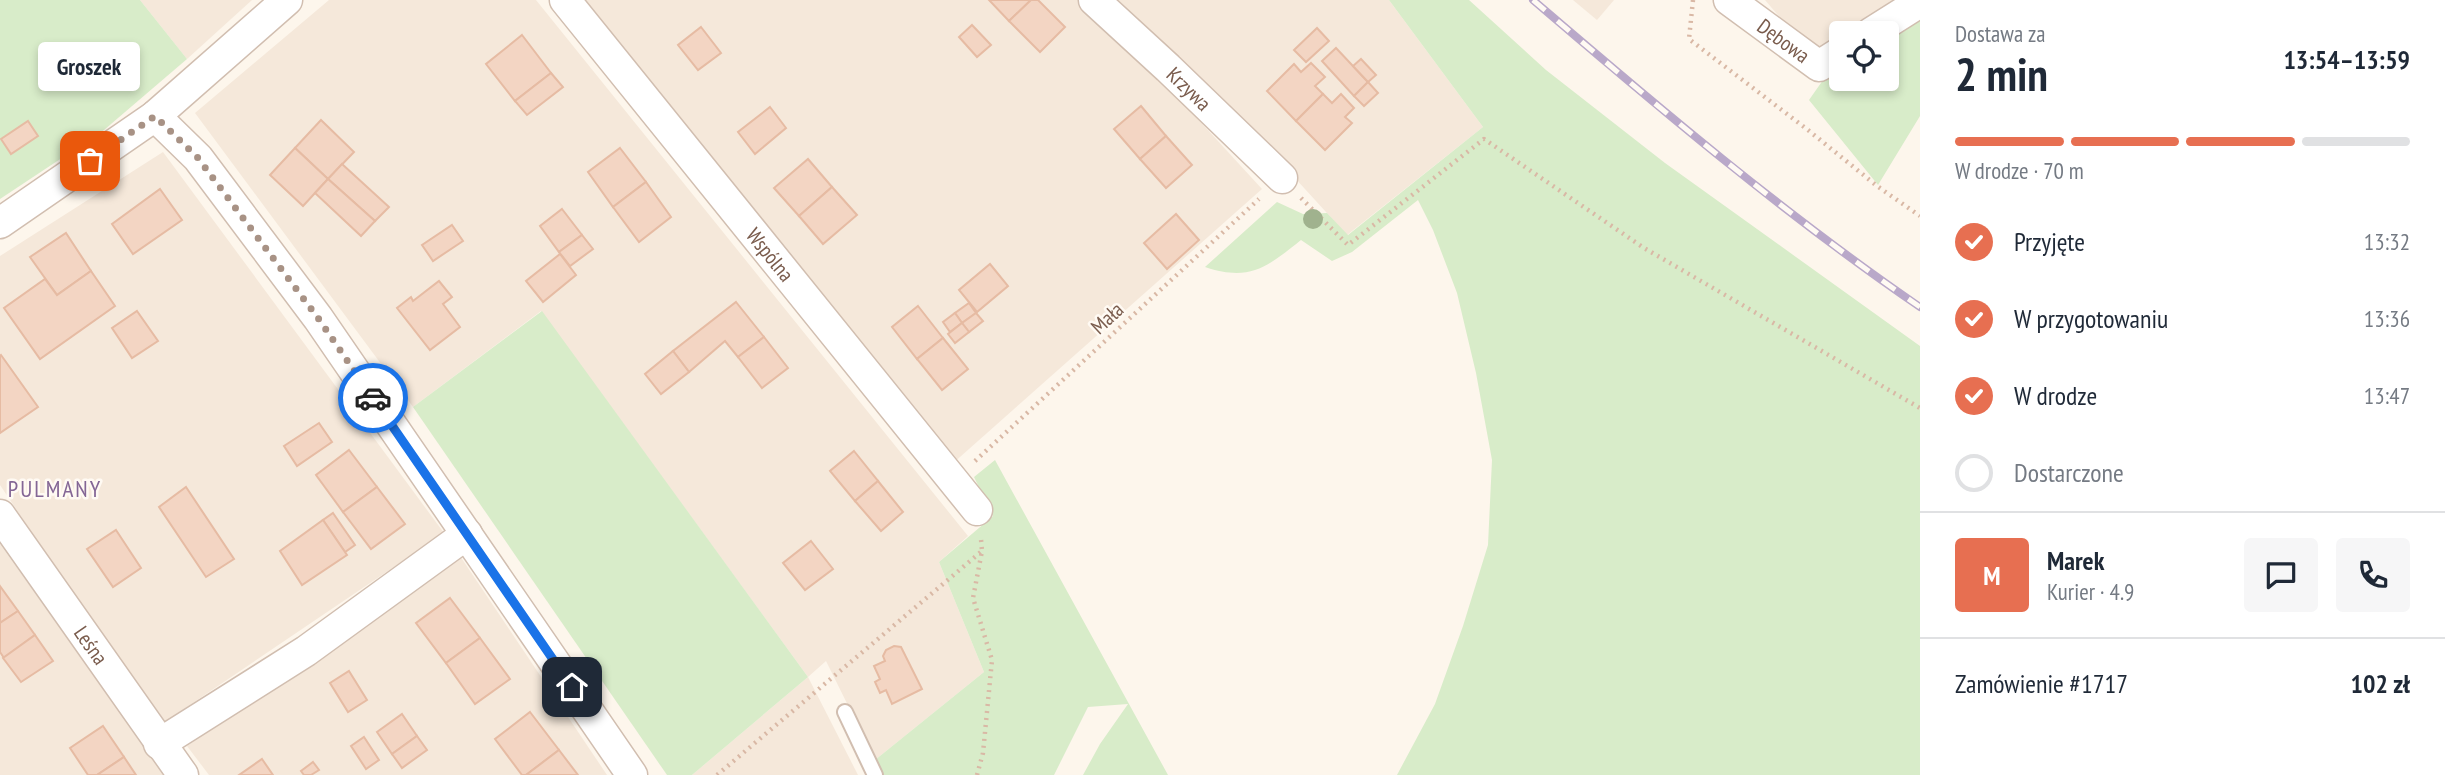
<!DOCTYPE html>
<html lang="pl">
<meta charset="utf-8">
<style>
:root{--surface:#fff;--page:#f6f6f7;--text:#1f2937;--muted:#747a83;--line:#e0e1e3;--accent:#e76f51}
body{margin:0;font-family:"PT Sans Narrow",sans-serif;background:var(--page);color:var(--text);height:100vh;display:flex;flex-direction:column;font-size:26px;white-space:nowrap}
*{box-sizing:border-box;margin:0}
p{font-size:23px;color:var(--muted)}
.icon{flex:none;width:38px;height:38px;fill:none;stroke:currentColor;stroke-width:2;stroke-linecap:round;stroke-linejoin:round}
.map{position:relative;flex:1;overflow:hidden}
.sheet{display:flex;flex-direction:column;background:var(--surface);width:525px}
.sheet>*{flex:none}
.tools{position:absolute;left:1829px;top:21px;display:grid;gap:14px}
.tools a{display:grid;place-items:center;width:70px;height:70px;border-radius:7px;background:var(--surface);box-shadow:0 4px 10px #0003;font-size:35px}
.pin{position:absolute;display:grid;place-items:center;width:60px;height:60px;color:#fff;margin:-30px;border-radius:14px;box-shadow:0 4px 10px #0006}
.courier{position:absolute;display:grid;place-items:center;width:70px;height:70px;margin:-35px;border:5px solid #1a73e8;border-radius:50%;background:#fff;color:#222;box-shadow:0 2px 9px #0007}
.bubble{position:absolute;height:49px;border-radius:7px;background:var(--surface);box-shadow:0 4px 10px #0003;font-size:23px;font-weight:600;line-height:49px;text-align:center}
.head em{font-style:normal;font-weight:600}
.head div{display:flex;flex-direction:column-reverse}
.head{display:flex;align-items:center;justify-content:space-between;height:119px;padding:0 35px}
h1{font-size:46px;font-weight:600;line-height:52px}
.bar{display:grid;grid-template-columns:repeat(4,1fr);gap:10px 7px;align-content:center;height:84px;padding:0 35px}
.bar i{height:9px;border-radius:5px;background:var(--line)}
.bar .selected{background:var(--accent)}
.bar p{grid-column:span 4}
.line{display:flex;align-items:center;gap:18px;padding:0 35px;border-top:2px solid var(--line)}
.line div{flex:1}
.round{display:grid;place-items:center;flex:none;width:74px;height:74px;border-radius:7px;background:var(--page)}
ol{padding:0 35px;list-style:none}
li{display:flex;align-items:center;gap:21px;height:77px}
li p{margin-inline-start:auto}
li .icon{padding:7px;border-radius:50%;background:var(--accent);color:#fff;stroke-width:4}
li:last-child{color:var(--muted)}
li i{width:38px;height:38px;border:4px solid var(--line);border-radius:50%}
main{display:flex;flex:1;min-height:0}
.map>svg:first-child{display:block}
.residential{fill:#f5e8da}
.green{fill:#d8ecc9}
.building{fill:#f3d5c3;stroke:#e6bba3;stroke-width:2}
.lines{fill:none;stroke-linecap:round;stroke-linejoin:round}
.service-casing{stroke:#d1beb0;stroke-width:18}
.minor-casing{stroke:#d1beb0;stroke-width:33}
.path{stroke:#d9b8a5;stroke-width:4.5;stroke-dasharray:2 5;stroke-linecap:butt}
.service{stroke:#fff;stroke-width:14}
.minor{stroke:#fff;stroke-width:30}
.rail-casing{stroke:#b9a8c9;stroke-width:8}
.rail{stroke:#fffaf3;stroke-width:5;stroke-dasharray:16;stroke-linecap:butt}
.tree{fill:#a0b28e}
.done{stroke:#a89285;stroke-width:7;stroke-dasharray:0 12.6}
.route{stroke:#1a73e8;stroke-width:9}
.labels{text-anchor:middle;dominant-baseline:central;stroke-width:5;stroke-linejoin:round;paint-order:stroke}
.street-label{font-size:21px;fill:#7a5c4d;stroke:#fffaf3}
.neighbourhood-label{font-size:23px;letter-spacing:2px;fill:#846695;stroke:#fffaf3}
</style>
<main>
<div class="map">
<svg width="1920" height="775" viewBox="0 0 1920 775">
<rect width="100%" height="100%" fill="#fdf6ec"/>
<g class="residential">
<path d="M140 0H252L187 59Z"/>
<path d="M329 0H536L968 536 939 562 984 672 875 760 826 661 808 677 858 775H692L808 677 541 311 413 407 195 113Z"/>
<path d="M583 0H1084L1138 54 1262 189 951 465Z"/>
<path d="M1113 0H1389L1483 127 1347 235 1294 177Z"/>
<path d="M1573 0H1614L1597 20Z"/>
<path d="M1765 0H1920L1886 33H1841V64L1828 73Z"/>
<path d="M163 152 444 533 175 715 162 726 0 485V256Z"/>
<path d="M0 544 165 775H0Z"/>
<path d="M460 556 607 775H209L187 746Z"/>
</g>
<g class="green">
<path d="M0 0H140L187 59 104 130 0 199Z"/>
<path d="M1389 0H1469L1546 70 1665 163 1920 346V775H1397L1435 704 1463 626 1488 545 1492 460 1476 373 1457 293 1433 230 1418 200 1352 252 1332 261 1301 240C1267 267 1250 282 1205 267L1277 202 1303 214 1327 213 1348 235 1483 127Z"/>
<path d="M1920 12V116L1878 185 1809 100 1828 73 1841 64V79H1886L1887 34Z"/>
<path d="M542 311 808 677 692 775H667L413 407Z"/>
<path d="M995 460 1168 775H1083L1100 744 1128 704 1088 707 1054 775H882L875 760 984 672 939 562 993 516 974 477Z"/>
</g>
<g class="building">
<path d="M989 0H1031L1009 21Z"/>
<path d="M1031 0H1038L1065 27 1040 52 1009 21Z"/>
<path d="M972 25 991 45 977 57 959 37Z"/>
<path d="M701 27 721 53 698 70 678 45Z"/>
<path d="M1317 28 1329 41 1306 62 1294 50Z"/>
<path d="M522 35 551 73 515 101 486 64Z"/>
<path d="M1336 48 1368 82 1354 96 1322 61Z"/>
<path d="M1361 59 1376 75 1368 82 1353 66Z"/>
<path d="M1311 63 1325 77 1315 86 1323 94 1296 121 1267 91 1294 64 1301 72Z"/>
<path d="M551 73 563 87 527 115 515 101Z"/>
<path d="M1368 82 1378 93 1364 106 1354 96Z"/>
<path d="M1323 94 1332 103 1341 94 1354 108 1345 117 1352 123 1325 150 1296 121Z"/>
<path d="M1141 106 1166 136 1140 159 1114 129Z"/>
<path d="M770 107 786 128 755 154 738 132Z"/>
<path d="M321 120 354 152 328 179 295 148Z"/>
<path d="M28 121 38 136 11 154 1 139Z"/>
<path d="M1166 136 1192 165 1166 188 1140 159Z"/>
<path d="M295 148 328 179 303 206 270 175Z"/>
<path d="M620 148 646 182 613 207 588 172Z"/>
<path d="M808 159 832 187 799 216 774 188Z"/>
<path d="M342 164 389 207 375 221 328 179Z"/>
<path d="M328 179 375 221 361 236 315 193Z"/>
<path d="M646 182 671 217 639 242 613 207Z"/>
<path d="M832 187 857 215 823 244 799 216Z"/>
<path d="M160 189 182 220 133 254 112 224Z"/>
<path d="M562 209 582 235 559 252 540 226Z"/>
<path d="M1176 214 1199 240 1167 269 1144 243Z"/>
<path d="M452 225 463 241 433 261 422 245Z"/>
<path d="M66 233 91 271 57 295 30 257Z"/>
<path d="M582 235 593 249 570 266 559 252Z"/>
<path d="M560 254 576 275 543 302 526 281Z"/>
<path d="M990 264 1008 286 977 312 959 290Z"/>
<path d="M91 271 115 306 40 359 4 308 45 279 57 295Z"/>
<path d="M439 281 452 297 443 304 460 327 430 350 397 308 411 297 413 301Z"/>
<path d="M736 302 764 337 738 357 725 341 689 372 673 351Z"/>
<path d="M969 303 976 313 962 323 955 313Z"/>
<path d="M918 306 943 338 917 359 892 327Z"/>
<path d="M137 311 158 341 132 358 112 328Z"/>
<path d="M955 313 962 323 950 332 943 322Z"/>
<path d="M976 313 983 321 969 332 962 323Z"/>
<path d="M962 323 969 332 955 343 948 334Z"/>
<path d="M764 337 788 368 762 388 738 357Z"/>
<path d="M943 338 968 369 942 390 917 359Z"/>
<path d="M673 351 689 372 661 394 645 374Z"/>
<path d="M1 355 38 407 0 433V356Z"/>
<path d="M319 423 332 442 297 466 284 446Z"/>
<path d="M349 450 377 487 343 512 316 475Z"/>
<path d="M854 451 878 481 855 501 830 471Z"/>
<path d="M878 481 903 512 881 531 855 501Z"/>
<path d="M186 487 234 559 206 577 159 507Z"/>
<path d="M377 487 405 524 371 549 343 512Z"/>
<path d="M333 513 355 545 345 552 323 520Z"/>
<path d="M323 520 347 555 302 585 280 551Z"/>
<path d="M116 530 141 568 113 587 87 549Z"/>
<path d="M811 541 833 569 805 590 783 563Z"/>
<path d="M0 586 18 611 0 623Z"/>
<path d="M450 598 480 638 446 663 416 623Z"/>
<path d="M18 611 35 635 4 658 0 652V623Z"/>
<path d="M35 635 53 661 21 682 3 658Z"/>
<path d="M480 638 510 679 475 704 446 663Z"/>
<path d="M894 646 901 647 922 689 892 704 886 690 880 693 875 682 880 679 874 666 885 661 883 656 886 650Z"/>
<path d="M349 671 367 700 348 712 330 683Z"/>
<path d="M530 712 559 750 526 775H522L495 739Z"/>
<path d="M402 714 417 736 392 754 377 732Z"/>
<path d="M103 726 124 757 97 775H88L70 748Z"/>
<path d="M417 736 427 750 402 768 392 754Z"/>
<path d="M364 737 379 760 366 769 351 746Z"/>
<path d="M559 750 578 775H526Z"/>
<path d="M124 757 136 775H97Z"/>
<path d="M262 759 273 775H239Z"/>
<path d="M313 762 319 770 311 775H304L301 771Z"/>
</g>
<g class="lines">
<g class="service-casing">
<path id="service" d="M845 712 875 775"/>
</g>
<g class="minor-casing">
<g id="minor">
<path id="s1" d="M565 0 977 510"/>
<path id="s2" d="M1094 0 1168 68 1282 178"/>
<path id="s3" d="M1729 0 1819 66 1841 52"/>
<path d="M1871 33 1920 2"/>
<path d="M155 116 198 158 318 318 632 775"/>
<path d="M0 223 155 116 287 0"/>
<path id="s4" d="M0 515 183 775"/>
<path d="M159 744 306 651 467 534"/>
</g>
</g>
<g class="path">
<path d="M1693 0 1689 39 1808 130 1877 186 1920 216"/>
<path d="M1301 198 1348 245 1484 139 1644 248 1920 408"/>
<path d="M975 461 1259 199"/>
<path d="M717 775 982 551"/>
<path d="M977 775 983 753 992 660 973 598 982 551 981 539"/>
</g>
<use href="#service" class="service"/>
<use href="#minor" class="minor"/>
<g class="rail-casing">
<path id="rail" d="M1533 0C1658 107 1784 214 1920 307"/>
</g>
<use href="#rail" class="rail"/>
</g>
<circle class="tree" cx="1313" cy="219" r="10"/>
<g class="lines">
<path class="done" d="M90 161 155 116 198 158 318 318 373 398"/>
<path class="route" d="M373 398 572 687"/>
</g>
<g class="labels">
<g class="street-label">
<text stroke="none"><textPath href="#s3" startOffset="68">Dębowa</textPath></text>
<text stroke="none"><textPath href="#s2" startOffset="130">Krzywa</textPath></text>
<text stroke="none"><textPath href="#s1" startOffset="327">Wspólna</textPath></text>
<text transform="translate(1107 318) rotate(-43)">Mała</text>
<text stroke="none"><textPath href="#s4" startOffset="159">Leśna</textPath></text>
</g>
<g class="neighbourhood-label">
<text x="55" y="488">PULMANY</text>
</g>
</g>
</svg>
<div class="tools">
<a><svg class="icon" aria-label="locate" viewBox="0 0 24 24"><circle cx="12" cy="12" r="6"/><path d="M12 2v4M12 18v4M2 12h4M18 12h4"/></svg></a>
</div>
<div class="pin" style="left:90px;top:161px;background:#ea580c"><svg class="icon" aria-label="bag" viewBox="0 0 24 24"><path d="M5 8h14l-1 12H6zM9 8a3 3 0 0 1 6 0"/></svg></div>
<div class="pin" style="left:572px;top:687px;background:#1f2937"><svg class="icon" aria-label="home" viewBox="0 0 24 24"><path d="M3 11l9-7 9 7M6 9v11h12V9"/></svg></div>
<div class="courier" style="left:373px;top:398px"><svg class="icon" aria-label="car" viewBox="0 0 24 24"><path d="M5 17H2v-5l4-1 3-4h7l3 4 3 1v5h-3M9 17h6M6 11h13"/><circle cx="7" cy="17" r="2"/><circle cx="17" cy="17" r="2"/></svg></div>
<div class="bubble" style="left:38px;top:42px;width:102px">Groszek</div>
</div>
<section class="sheet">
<div class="head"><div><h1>2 min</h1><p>Dostawa za</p></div><em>13:54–13:59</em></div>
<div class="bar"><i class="selected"></i><i class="selected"></i><i class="selected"></i><i></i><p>W drodze · 70 m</p></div>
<ol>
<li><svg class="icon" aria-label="check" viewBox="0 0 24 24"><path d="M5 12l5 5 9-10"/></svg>Przyjęte<p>13:32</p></li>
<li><svg class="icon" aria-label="check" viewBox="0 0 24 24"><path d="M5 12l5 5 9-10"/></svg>W przygotowaniu<p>13:36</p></li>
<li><svg class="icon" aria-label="check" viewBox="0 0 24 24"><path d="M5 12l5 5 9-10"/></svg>W drodze<p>13:47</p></li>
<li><i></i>Dostarczone</li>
</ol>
<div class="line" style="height:126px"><b class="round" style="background:var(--accent);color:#fff">M</b><div><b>Marek</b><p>Kurier · 4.9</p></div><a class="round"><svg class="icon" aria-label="chat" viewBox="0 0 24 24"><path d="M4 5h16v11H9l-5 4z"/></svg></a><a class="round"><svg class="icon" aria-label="phone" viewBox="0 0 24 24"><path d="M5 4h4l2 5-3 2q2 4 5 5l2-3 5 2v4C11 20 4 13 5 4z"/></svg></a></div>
<div class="line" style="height:91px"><div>Zamówienie #1717</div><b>102 zł</b></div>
</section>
</main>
